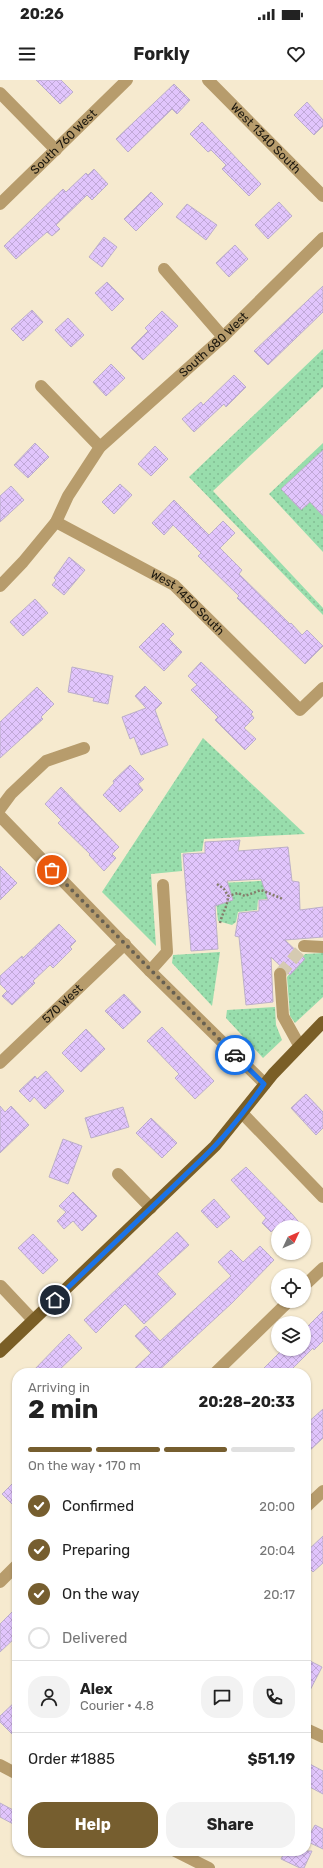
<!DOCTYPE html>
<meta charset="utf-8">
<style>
:root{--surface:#fff;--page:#f2f2f2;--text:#222;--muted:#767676;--line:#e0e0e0;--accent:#765e2f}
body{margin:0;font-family:Rubik,sans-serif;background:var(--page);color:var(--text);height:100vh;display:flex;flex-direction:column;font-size:15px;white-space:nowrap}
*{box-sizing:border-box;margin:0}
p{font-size:13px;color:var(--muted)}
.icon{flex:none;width:22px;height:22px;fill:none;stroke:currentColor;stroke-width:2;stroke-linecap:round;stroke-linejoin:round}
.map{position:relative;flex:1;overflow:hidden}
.drawer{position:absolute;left:12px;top:1288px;width:299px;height:488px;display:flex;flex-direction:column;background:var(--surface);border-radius:16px;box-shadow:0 1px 3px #0004}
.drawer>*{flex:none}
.needle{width:26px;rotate:46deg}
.controls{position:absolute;left:271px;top:1140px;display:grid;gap:8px}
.controls a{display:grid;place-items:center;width:40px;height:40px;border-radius:50%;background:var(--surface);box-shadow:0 1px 3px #0004;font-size:20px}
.pin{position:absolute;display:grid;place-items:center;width:34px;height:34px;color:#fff;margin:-17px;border:2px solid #fff;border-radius:50%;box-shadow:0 1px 4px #0007}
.courier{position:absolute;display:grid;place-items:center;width:40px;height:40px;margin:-20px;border:3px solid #1a73e8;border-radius:50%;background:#fff;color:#222;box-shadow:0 1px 5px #0007}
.headline em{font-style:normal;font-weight:700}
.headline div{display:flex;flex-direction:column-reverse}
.headline{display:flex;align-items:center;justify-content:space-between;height:68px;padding:0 16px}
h1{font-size:26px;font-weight:700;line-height:30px}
.bar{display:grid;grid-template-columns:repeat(4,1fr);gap:6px 4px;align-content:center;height:48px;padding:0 16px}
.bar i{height:5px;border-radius:3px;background:var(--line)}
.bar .current{background:var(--accent)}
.bar p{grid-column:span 4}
.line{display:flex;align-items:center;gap:10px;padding:0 16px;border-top:1px solid var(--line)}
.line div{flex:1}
.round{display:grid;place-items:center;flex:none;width:42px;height:42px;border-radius:16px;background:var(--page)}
ol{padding:0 16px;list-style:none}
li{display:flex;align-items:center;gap:12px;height:44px}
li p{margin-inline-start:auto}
li .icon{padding:4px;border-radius:50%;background:var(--accent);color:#fff;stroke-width:4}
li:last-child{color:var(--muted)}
li i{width:22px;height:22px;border:2px solid var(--line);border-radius:50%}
.primary-button{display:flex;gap:8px;margin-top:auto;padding:8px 16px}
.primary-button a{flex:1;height:46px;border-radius:16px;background:var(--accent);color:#fff;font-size:16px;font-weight:700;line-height:46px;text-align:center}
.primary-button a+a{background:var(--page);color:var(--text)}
.status{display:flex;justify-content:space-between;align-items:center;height:28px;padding:0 20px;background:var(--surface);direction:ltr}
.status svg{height:11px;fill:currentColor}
header{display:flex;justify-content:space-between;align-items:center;height:52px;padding:0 16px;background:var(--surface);font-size:18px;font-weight:700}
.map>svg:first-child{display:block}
.grass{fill:url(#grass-dots)}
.building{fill:url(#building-cross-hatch);stroke:#bcafc9}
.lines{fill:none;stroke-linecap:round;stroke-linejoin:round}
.minor-tunnel{stroke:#d5cab2;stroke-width:12;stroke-dasharray:12 6;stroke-linecap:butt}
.path{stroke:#857d6b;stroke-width:2.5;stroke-dasharray:2 2;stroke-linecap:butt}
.minor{stroke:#b79c6c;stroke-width:12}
.major{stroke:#7a5e26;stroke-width:12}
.done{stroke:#676051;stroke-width:4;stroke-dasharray:0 7.2}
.route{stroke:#1a73e8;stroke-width:5}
.labels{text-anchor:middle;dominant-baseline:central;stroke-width:3;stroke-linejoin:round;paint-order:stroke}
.street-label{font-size:12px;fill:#1a160d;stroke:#f6eacf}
</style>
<div class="status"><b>20:26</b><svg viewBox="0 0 49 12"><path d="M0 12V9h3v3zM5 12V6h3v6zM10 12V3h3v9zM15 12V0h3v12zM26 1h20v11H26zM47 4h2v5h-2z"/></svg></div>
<header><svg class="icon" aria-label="menu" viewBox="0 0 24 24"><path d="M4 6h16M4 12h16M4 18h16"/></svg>Forkly<svg class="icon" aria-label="heart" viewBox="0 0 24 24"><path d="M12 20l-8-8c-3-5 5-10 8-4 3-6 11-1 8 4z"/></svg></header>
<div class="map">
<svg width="323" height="1788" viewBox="0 0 323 1788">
<defs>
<pattern id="grass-dots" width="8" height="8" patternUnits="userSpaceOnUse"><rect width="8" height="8" fill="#98ddac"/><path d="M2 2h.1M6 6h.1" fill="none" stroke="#82bd93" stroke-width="1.8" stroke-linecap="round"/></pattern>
<pattern id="building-cross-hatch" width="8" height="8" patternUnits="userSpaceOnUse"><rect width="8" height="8" fill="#e1c5fc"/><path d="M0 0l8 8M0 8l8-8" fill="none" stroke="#c0a8d7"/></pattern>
</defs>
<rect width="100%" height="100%" fill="#f6eacf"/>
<g class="grass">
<path d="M323 269V307L213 411 323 528V535L189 397Z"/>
<path d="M323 363V370L281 409 301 430 310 422 323 436V472L269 414Z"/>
<path d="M203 658 305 754 204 759 202 771 181 773 182 791 151 794 156 866 102 812Z"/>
<path d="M280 800 281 817 258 820 257 830 238 832 236 842 232 845 218 841 215 810 220 803Z"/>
<path d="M220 872 212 926 172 883 173 875Z"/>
<path d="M323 873V917L295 943 290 936 287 897 305 874Z"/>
<path d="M275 927 276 945 282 960 263 978 226 938 227 930Z"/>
</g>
<g class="building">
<path d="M36 0H61L73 12 60 24Z"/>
<path d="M174 4 190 20 177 34 172 29 128 72 116 59Z"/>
<path d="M307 22 323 40V46L314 55 294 35Z"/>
<path d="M202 42 261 104 249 116 222 89 226 85 211 70 208 72 190 54Z"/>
<path d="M94 89 108 104 92 120 87 115 56 145 60 149 52 156 47 152 16 179 4 166 63 109 66 112 86 93 88 95Z"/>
<path d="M151 112 163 124 136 151 124 139Z"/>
<path d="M279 122 292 136 268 159 255 145Z"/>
<path d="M187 124 217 145 206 160 176 137Z"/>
<path d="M104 157 117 167 102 187 89 177Z"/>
<path d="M235 165 248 179 229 197 216 183Z"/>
<path d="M107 202 124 219 112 231 95 213Z"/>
<path d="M323 206V232L268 285 254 271Z"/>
<path d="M32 230 43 242 23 261 11 249Z"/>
<path d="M162 231 178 246 143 280 131 268 148 251 145 248Z"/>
<path d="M68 238 84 255 71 267 55 250Z"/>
<path d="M111 284 125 298 106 316 93 302Z"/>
<path d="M234 295 246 307 226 327 224 324 194 352 182 339 201 322 203 325Z"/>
<path d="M35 363 49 377 28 398 14 385Z"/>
<path d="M155 366 168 379 151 396 138 384Z"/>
<path d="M323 370V436L310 422 301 430 281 409Z"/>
<path d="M120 404 132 415 114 434 102 422Z"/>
<path d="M11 406 24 420 0 442V416Z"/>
<path d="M174 420 209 455 223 441 235 453 220 468 242 490 239 494 290 544 291 543 302 555 307 550 323 566 305 584 237 518 239 516 198 476 201 473 173 445 164 455 152 443Z"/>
<path d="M69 477 85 490 64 515 52 505 56 500 54 498Z"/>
<path d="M35 519 48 533 23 556 10 542Z"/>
<path d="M163 543 174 554 169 559 182 572 164 591 139 567Z"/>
<path d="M201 582 253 632 251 634 254 638 244 648 256 659 245 670 215 640 218 637 191 610 197 605 188 596Z"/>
<path d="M72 587 113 596 108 624 93 621 94 618 68 612Z"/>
<path d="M145 606 162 623 155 630 168 665 141 675 134 657 130 659 122 637 146 628 135 616Z"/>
<path d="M37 607 54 624 41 637 43 639 0 678V642Z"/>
<path d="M130 685 144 699 138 704 143 710 120 732 103 715 114 703 113 701Z"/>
<path d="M61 707 119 767 112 774 116 778 104 791 89 775 90 774 58 743 61 740 45 724Z"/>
<path d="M240 760 238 771 288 767 292 801 299 802 300 830 323 827V857L285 860 305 879 290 895 271 877 273 922 246 925 239 857 235 856 239 833 259 831V820H268L261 799 227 801 233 820 215 826 218 869 191 871 183 774 205 773V762Z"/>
<path d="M0 786 17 803 0 820Z"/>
<path d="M59 844 76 861 70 867 72 869 53 888 50 885 33 901 35 903 12 925 2 916 7 911 0 904V896L22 876 23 878Z"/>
<path d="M124 914 141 932 123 949 105 931Z"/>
<path d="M162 947 214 1001 195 1019 175 998 179 994 147 961Z"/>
<path d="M86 949 105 969 81 992 62 973Z"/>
<path d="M46 991 64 1011 45 1029 34 1017 30 1022 19 1011 35 996 37 999Z"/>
<path d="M306 1014 323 1032V1048L316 1055 291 1028Z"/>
<path d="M0 1026 5 1032 11 1026 29 1045 0 1073Z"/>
<path d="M123 1027 129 1047 91 1058 85 1038Z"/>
<path d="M151 1038 177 1063 162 1078 136 1053Z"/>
<path d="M63 1059 82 1066 68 1104 49 1097Z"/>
<path d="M246 1087 292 1134 303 1147H276L271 1152 262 1143 266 1138 231 1100Z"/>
<path d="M73 1112 97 1136 82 1151 73 1141 64 1149 57 1141 66 1132 59 1126Z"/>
<path d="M214 1119 230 1137 217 1148 201 1131Z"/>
<path d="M177 1152 189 1165 157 1194 176 1214 144 1244 125 1224 96 1253 84 1240Z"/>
<path d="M33 1154 58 1180 43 1194 18 1168Z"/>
<path d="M260 1166 274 1180 232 1223 156 1293H130L151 1273 135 1256 146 1246 160 1261 231 1196 218 1182 231 1170 243 1182Z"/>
<path d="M323 1231V1261L314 1270 313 1268 288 1293H259L283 1269H304V1250Z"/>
<path d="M69 1254 82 1268 56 1293H31Z"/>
<path d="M323 1329V1358L306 1374V1344Z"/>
<path d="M17 1399V1429L2 1414Z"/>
<path d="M323 1456V1483L313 1492 306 1485V1472Z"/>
<path d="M17 1527V1556L0 1572V1544Z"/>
<path d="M306 1579 322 1587 306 1618Z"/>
<path d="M17 1620V1648L12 1654 0 1642V1636Z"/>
<path d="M306 1682 323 1691V1714L306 1705Z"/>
<path d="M0 1723 17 1732V1746L0 1737Z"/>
<path d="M315 1745 323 1749V1769L306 1761Z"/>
<path d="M285 1771H312L304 1788H300L281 1779Z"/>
</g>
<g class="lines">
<path class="minor-tunnel" d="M280 894 304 866"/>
<g class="path">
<path d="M217 804 224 809 228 816"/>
<path d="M220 843C222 833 228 826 228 816L238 813 245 816 261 810 283 819"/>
</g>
<g class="minor">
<path id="s1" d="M208 0 323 116"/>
<path d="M0 13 56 70"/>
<path id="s2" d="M0 124 127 0"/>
<path d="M164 189 223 257"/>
<path d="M41 306 100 367"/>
<path id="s3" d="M56 442 174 505 300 630 323 608"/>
<path id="s4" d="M0 506 23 482 56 442 68 416 100 367 223 257 323 158"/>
<path d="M0 729 11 714 46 681 84 668"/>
<path d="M0 736 150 891 265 1004"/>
<path d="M304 866 323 867"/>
<path d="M150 891 167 872 163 805"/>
<path d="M280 894 283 936 299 965"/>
<path id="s5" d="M0 983 125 864"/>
<path d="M243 1034 323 1117"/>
<path d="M118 1094 151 1128"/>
<path d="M1 1206 33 1240"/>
<path d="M304 1206 323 1188"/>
<path d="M215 1293 289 1221"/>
<path d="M306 1427 323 1411"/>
<path d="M0 1502 17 1485"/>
<path d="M306 1649 323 1657"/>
<path d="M0 1685 17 1694"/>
<path d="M175 1771 209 1788"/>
</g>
<path class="major" d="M0 1272 215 1066 273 994 323 942"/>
</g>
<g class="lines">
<path class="done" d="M52 790 235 975"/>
<path class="route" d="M55 1220 204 1077C227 1055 246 1030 264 1004L235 975"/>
</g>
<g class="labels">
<g class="street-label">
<text stroke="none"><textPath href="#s1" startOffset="82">West 1340 South</textPath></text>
<text stroke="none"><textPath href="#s2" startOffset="89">South 760 West</textPath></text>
<text stroke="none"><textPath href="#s4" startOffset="325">South 680 West</textPath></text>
<text stroke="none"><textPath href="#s3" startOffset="155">West 1450 South</textPath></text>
<text stroke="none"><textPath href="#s5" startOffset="86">570 West</textPath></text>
</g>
</g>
</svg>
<div class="controls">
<a><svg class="needle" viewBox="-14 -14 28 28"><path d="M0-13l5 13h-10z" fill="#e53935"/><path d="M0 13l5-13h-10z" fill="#767676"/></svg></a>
<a><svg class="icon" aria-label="locate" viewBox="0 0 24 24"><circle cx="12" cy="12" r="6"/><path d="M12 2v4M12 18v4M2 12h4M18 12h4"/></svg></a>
<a><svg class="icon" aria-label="layers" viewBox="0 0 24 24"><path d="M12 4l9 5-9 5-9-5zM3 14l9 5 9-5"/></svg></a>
</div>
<div class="pin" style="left:52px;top:790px;background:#ea580c"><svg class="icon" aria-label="bag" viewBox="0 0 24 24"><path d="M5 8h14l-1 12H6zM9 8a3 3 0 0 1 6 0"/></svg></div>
<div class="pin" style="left:55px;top:1220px;background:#1f2937"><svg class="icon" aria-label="home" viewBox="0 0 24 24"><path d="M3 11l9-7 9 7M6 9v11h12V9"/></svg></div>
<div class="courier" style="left:235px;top:975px"><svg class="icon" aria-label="car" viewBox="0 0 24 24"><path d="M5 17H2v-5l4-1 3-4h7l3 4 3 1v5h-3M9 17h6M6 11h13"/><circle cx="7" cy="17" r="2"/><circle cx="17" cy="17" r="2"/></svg></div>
<section class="drawer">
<div class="headline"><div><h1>2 min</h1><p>Arriving in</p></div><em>20:28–20:33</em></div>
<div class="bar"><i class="current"></i><i class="current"></i><i class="current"></i><i></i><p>On the way · 170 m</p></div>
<ol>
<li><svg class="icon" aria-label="check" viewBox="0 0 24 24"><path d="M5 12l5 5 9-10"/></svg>Confirmed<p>20:00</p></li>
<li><svg class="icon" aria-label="check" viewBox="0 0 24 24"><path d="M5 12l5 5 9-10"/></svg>Preparing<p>20:04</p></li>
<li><svg class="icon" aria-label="check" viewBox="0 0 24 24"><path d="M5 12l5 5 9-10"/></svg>On the way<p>20:17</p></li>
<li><i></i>Delivered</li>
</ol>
<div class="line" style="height:72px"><a class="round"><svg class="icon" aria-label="person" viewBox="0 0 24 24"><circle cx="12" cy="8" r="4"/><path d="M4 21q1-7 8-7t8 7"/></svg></a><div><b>Alex</b><p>Courier · 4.8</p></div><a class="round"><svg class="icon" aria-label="chat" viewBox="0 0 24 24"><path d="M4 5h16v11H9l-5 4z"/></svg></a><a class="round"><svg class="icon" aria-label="phone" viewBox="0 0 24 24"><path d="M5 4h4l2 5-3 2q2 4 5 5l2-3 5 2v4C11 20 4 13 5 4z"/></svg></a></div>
<div class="line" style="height:52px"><div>Order #1885</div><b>$51.19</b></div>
<div class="primary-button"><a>Help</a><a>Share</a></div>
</section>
</div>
